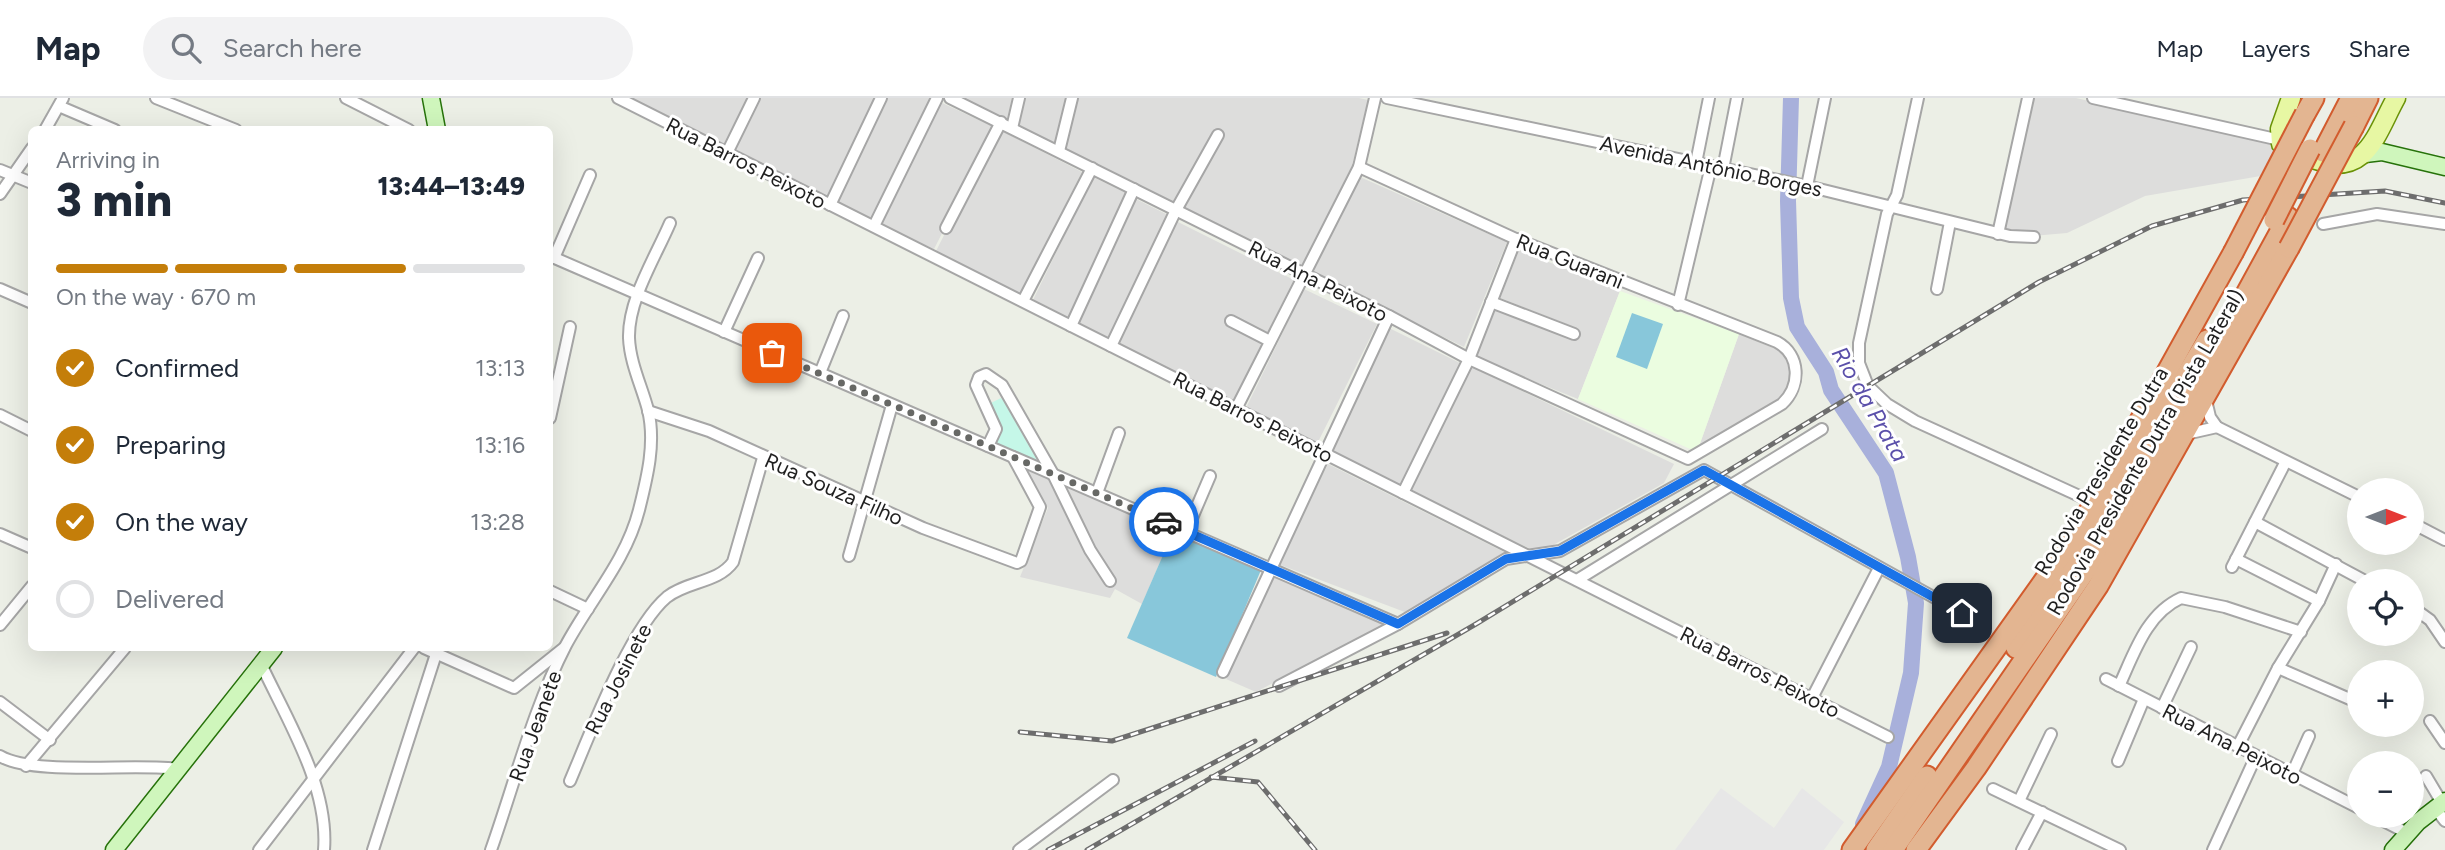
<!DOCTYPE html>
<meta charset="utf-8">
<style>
:root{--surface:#fff;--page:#f2f2f3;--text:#1f2937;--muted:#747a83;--line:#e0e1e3;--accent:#c47e0a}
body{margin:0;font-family:Figtree,sans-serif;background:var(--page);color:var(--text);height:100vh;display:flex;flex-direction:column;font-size:26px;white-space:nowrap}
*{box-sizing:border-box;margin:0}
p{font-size:23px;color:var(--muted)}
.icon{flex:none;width:38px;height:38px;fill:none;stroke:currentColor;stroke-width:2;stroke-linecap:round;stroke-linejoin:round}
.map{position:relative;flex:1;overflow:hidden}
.sheet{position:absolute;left:28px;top:28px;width:525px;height:525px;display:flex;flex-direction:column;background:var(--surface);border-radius:10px;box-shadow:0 7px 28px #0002}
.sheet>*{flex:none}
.needle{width:46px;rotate:90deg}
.fabs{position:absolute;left:2347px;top:380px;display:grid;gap:14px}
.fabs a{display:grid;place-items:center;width:77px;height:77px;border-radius:50%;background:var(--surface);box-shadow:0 7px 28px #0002;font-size:35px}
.pin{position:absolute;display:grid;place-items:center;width:60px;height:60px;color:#fff;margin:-30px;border-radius:14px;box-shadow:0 4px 10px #0006}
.courier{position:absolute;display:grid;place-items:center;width:70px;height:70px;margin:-35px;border:5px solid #1a73e8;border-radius:50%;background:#fff;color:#222;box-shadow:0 2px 9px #0007}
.headline em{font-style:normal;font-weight:800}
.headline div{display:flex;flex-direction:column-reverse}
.headline{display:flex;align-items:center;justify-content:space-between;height:119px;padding:0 28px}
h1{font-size:46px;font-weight:800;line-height:52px}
.bar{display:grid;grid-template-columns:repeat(4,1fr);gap:10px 7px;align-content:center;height:84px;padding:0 28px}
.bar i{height:9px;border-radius:5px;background:var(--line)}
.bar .selected{background:var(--accent)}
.bar p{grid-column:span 4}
ol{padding:0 28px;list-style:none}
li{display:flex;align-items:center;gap:21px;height:77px}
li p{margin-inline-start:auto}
li .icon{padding:7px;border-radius:50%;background:var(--accent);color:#fff;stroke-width:4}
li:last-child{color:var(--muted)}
li i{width:38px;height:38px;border:4px solid var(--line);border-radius:50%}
header{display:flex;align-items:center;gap:42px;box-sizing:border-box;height:98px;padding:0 35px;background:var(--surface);border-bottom:2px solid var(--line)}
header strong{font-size:33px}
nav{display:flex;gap:38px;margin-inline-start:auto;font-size:24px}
.search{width:490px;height:63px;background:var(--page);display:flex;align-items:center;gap:18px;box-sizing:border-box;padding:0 24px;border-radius:38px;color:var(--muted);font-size:26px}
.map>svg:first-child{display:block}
.residential{fill:#dddddc}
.education{fill:#ebfde0}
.park{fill:#c5f7e8}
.pitch{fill:#88c7da}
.parking{fill:#e7e7e7}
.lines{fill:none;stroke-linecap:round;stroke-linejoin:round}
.river{stroke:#a8b0db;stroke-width:16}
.street-casing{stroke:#a6a6a6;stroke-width:14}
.secondary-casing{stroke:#26720a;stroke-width:19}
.primary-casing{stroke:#6a9207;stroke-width:21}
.highway-casing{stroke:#d25c2e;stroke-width:23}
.street{stroke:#fff;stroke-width:10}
.secondary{stroke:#cff6bc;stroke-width:16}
.primary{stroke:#e7f7a3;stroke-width:18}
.highway{stroke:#e3b591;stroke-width:19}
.rail-casing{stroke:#6d6d6d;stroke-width:5}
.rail{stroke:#fff;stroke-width:2.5;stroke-dasharray:8;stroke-linecap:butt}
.highway-bridge-casing{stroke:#d25c2e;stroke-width:23;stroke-linecap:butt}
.highway-bridge{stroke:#e3b591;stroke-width:19}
.done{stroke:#676865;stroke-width:7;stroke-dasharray:0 12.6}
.route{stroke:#1a73e8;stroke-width:9}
.labels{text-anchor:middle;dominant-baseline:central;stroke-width:6;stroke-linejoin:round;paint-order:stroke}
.street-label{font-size:21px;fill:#1f1f1f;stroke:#fff}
.water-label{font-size:23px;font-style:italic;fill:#5b50aa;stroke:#fff}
</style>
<header>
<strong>Map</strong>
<div class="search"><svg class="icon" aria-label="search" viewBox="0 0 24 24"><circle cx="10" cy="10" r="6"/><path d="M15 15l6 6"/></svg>Search here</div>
<nav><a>Map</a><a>Layers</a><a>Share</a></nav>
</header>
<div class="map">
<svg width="2445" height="752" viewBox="0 0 2445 752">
<rect width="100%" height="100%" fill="#ecefe6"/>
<g class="residential">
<path d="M626 0H749L725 49Z"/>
<path d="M759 0H877L829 100 733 53Z"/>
<path d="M886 0H933L873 123 835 104Z"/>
<path d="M964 0H1012L1007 21Z"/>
<path d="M1025 0H1066L1055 45 1019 28Z"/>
<path d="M1078 0H1359L1368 2 1352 68 1301 169 1065 50Z"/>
<path d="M2030 0H2076L2317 56 2312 69 2145 98 2067 135 2009 140 1999 131Z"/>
<path d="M938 3 996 30 934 151 877 126Z"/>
<path d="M998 31 1082 74 1019 198 935 155Z"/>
<path d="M1093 79 1128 96 1068 219 1033 202Z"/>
<path d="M1360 79 1507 144 1464 249 1310 174Z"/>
<path d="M1136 101 1170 118 1110 241 1076 224Z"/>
<path d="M1176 123 1294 182 1233 306 1115 246Z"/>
<path d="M1519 152 1620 193 1578 301 1474 259 1494 208 1576 241 1579 231 1500 200Z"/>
<path d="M1304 191 1377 226 1317 346 1246 310Z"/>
<path d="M1389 230 1462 266 1402 388 1332 353Z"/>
<path d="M1739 236 1783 254 1790 272 1791 287 1786 300 1697 354Z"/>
<path d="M1470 268 1674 366 1664 385 1539 455 1409 393Z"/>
<path d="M1328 366 1504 454 1410 516 1278 466Z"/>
<path d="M1026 371 1057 383 1087 457 1114 489 1111 476 1091 447 1067 388 1173 434 1142 506 1115 491 1110 500 1020 479 1048 410Z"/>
<path d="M1274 479 1384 526 1256 594 1226 581Z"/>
</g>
<path class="education" d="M1620 193 1739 236 1697 354 1578 301Z"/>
<path class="park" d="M1001 300 1003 302 1037 362 993 344 989 306Z"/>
<g class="pitch">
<path d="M1632 215 1663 226 1647 271 1616 259Z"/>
<path d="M1173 434 1261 472 1216 579 1127 540Z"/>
</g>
<path class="parking" d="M1721 690 1774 730 1802 690 1844 724 1824 752H1675Z"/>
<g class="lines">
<path class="river" d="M1791 0 1788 103 1791 200 1797 229 1826 274 1831 292 1886 375 1908 459 1916 505 1911 575 1889 669 1863 726"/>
<g class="street-casing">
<g id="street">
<path d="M156 0 236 32"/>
<path d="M346 0 409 32"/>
<path d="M618 0 1888 639"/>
<path d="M950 0 1389 218 1469 261 1688 361 1782 306C1801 288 1801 257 1777 244L1516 141 1359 69"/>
<path d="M1387 0 1807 88 2010 138 2034 139"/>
<path d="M1918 0 1897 97 1887 116 1859 245V265L1868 288 1887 306 1915 323 2086 401"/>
<path d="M2093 0 2280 42"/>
<path d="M61 9 115 32"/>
<path d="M1012 30 1019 0"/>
<path d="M45 32 63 0"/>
<path d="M1059 53 1072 0"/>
<path d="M727 55 754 0"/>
<path d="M1696 65 1709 0"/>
<path d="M1723 71 1737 0"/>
<path d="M0 72 32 85"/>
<path d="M1807 88 1825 0"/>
<path d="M0 96 32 50"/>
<path d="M830 107 881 0"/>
<path d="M2323 126 2377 116 2445 126"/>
<path d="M874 128 937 0"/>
<path d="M946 130 1001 24"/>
<path d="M1998 136 2028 0"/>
<path d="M550 158 1398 526"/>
<path d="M554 160 590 77"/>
<path d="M0 191 32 205"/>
<path d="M1937 191 1950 124"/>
<path d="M1023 203 1092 70"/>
<path d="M1491 204 1574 236"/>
<path d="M1678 207 1711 68"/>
<path d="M1231 223 1270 243"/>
<path d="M1071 228 1134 91"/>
<path d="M724 234 758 160"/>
<path d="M1111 248 1176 112 1218 37"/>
<path d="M820 275 843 218"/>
<path d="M2206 302 2210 319 2217 329 2359 399"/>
<path d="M1236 311 1359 69 1375 0"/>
<path d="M648 313 709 333 923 430 1017 465 1021 463 1040 409 1013 359"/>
<path d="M0 317 32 333"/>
<path d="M550 320 570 229"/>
<path d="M2186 336 2217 329"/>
<path d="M988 348 996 331 976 287 979 279 986 276 1002 287 1053 376 1090 452 1110 483"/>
<path d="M1097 395 1119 335"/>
<path d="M1403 395 1469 261 1516 141"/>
<path d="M2255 424 2365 483"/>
<path d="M2412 425 2445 442"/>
<path d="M1186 434 1210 378"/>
<path d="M0 436 32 450"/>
<path d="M849 458 892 307"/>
<path d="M2236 461 2319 503"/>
<path d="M2232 469 2285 365"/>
<path d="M1577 482 1822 331"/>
<path d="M550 493 588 511"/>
<path d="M2412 509 2430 522 2445 544"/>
<path d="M0 527 32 488"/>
<path d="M424 550 514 590 564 550"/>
<path d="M261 566C287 622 329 688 324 752"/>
<path d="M2278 570 2319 503 2336 466"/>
<path d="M1223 574 1389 218"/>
<path d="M2106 581 2359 710"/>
<path d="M1279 588 1398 526 1506 461 1560 453 1704 372 1982 526"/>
<path d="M2119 588C2134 556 2146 516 2181 500L2225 509 2301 534"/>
<path d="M1812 600 1879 470"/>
<path d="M0 604 50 642"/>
<path d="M2162 610 2191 549"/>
<path d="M2430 623 2445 645"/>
<path d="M2238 648 2278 570 2359 605"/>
<path d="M0 658C34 678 134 665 180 671"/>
<path d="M2118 663 2144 601"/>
<path d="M26 668 125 550"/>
<path d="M2292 676 2309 638"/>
<path d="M2426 678 2442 705"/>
<path d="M570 683C590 636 630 530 667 499 687 483 718 485 733 464L763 360"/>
<path d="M1993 691 2120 752"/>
<path d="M2019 703 2051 636"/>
<path d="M2435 710 2445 723"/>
<path d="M2374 718 2407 735"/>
<path d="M259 752 414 550"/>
<path d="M373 752 436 556"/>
<path d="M491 752C515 684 533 611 566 547 590 502 626 463 639 412 647 380 656 345 648 312 642 289 630 265 629 240 628 202 655 160 670 125"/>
<path d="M1019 752 1113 682"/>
<path d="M2022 752 2042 714"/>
<path d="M2213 752 2256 658"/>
</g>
</g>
<g class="secondary-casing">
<g id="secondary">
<path d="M431 0 437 32"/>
<path d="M2365 56 2382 54 2445 69"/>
<path d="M114 752 274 550"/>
<path d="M2393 752 2418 724 2445 703"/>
</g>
</g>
<g class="primary-casing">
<path id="primary" d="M2291 0 2280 31 2281 46C2291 55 2304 58 2316 62 2367 79 2376 36 2396 0"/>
</g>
<g class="highway-casing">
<g id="highway">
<path d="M2305 16 2314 0"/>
<path d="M2354 28 2368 0"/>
<path d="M2323 54 2351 0"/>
<path d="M2016 550 2083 450 2207 242"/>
<path d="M1852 752 2046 480 2093 407 2233 155"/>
<path d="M1876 752 1927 678"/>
<path d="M1893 752 2093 462 2165 344 2288 119"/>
<path d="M1916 752 1976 670 2098 488 2289 150"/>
</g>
</g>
<use href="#street" class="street"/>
<use href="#secondary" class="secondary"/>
<use href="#primary" class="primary"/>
<use href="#highway" class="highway"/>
<g class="rail-casing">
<g id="rail">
<path d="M1020 634 1112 643 1447 535"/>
<path d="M1211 679 1258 684 1315 752"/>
<path d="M1048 752 1255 643"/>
<path d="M1087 752 1476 526 2039 184 2152 128 2243 102 2385 93 2445 105"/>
</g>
</g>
<use href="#rail" class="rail"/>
<g class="highway-bridge-casing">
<g id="highway-bridge">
<path d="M2274 122 2310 51"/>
<path d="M2289 150 2354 28"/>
<path d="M2233 155 2305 16"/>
</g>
</g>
<use href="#highway-bridge" class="highway-bridge"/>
</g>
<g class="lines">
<path class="done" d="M772 255 1164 424"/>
<path class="route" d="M1164 424 1398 526 1506 461 1560 453 1704 372 1962 515"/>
</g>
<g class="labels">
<g class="street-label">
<text transform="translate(746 65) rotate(27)">Rua Barros Peixoto</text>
<text transform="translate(1711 68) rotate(12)">Avenida Antônio Borges</text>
<text transform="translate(1570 163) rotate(22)">Rua Guarani</text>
<text transform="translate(1318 183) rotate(27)">Rua Ana Peixoto</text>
<text transform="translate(1253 319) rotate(27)">Rua Barros Peixoto</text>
<text transform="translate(2145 354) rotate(-60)">Rodovia Presidente Dutra (Pista Lateral)</text>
<text transform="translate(2101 373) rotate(-59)">Rodovia Presidente Dutra</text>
<text transform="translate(834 391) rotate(24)">Rua Souza Filho</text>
<text transform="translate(1760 574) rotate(27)">Rua Barros Peixoto</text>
<text transform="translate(618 581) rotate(-63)">Rua Josinete</text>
<text transform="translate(535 628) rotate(-70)">Rua Jeanete</text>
<text transform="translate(2232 646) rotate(27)">Rua Ana Peixoto</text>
</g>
<g class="water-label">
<text transform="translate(1870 306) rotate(60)">Rio da Prata</text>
</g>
</g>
</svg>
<div class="fabs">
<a><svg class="needle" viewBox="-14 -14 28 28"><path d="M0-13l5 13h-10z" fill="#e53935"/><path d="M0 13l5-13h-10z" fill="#747a83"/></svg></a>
<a><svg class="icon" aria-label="locate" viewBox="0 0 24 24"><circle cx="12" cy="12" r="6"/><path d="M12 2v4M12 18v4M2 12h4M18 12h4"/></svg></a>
<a>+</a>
<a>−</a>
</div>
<div class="pin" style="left:772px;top:255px;background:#ea580c"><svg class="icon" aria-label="bag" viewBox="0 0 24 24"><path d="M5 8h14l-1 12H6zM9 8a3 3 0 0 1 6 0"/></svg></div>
<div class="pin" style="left:1962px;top:515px;background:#1f2937"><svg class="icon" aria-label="home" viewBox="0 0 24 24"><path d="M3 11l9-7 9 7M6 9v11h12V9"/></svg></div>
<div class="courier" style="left:1164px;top:424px"><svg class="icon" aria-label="car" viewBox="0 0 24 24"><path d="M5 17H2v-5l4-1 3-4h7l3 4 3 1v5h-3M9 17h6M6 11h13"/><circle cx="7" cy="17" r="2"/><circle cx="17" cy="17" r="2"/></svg></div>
<section class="sheet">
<div class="headline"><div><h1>3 min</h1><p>Arriving in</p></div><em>13:44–13:49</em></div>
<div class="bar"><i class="selected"></i><i class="selected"></i><i class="selected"></i><i></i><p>On the way · 670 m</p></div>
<ol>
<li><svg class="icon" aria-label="check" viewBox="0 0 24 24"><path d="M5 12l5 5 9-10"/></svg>Confirmed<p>13:13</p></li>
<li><svg class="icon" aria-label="check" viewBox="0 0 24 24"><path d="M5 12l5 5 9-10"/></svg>Preparing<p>13:16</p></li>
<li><svg class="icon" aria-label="check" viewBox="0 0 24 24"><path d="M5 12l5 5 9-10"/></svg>On the way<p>13:28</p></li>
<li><i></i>Delivered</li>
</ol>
</section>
</div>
